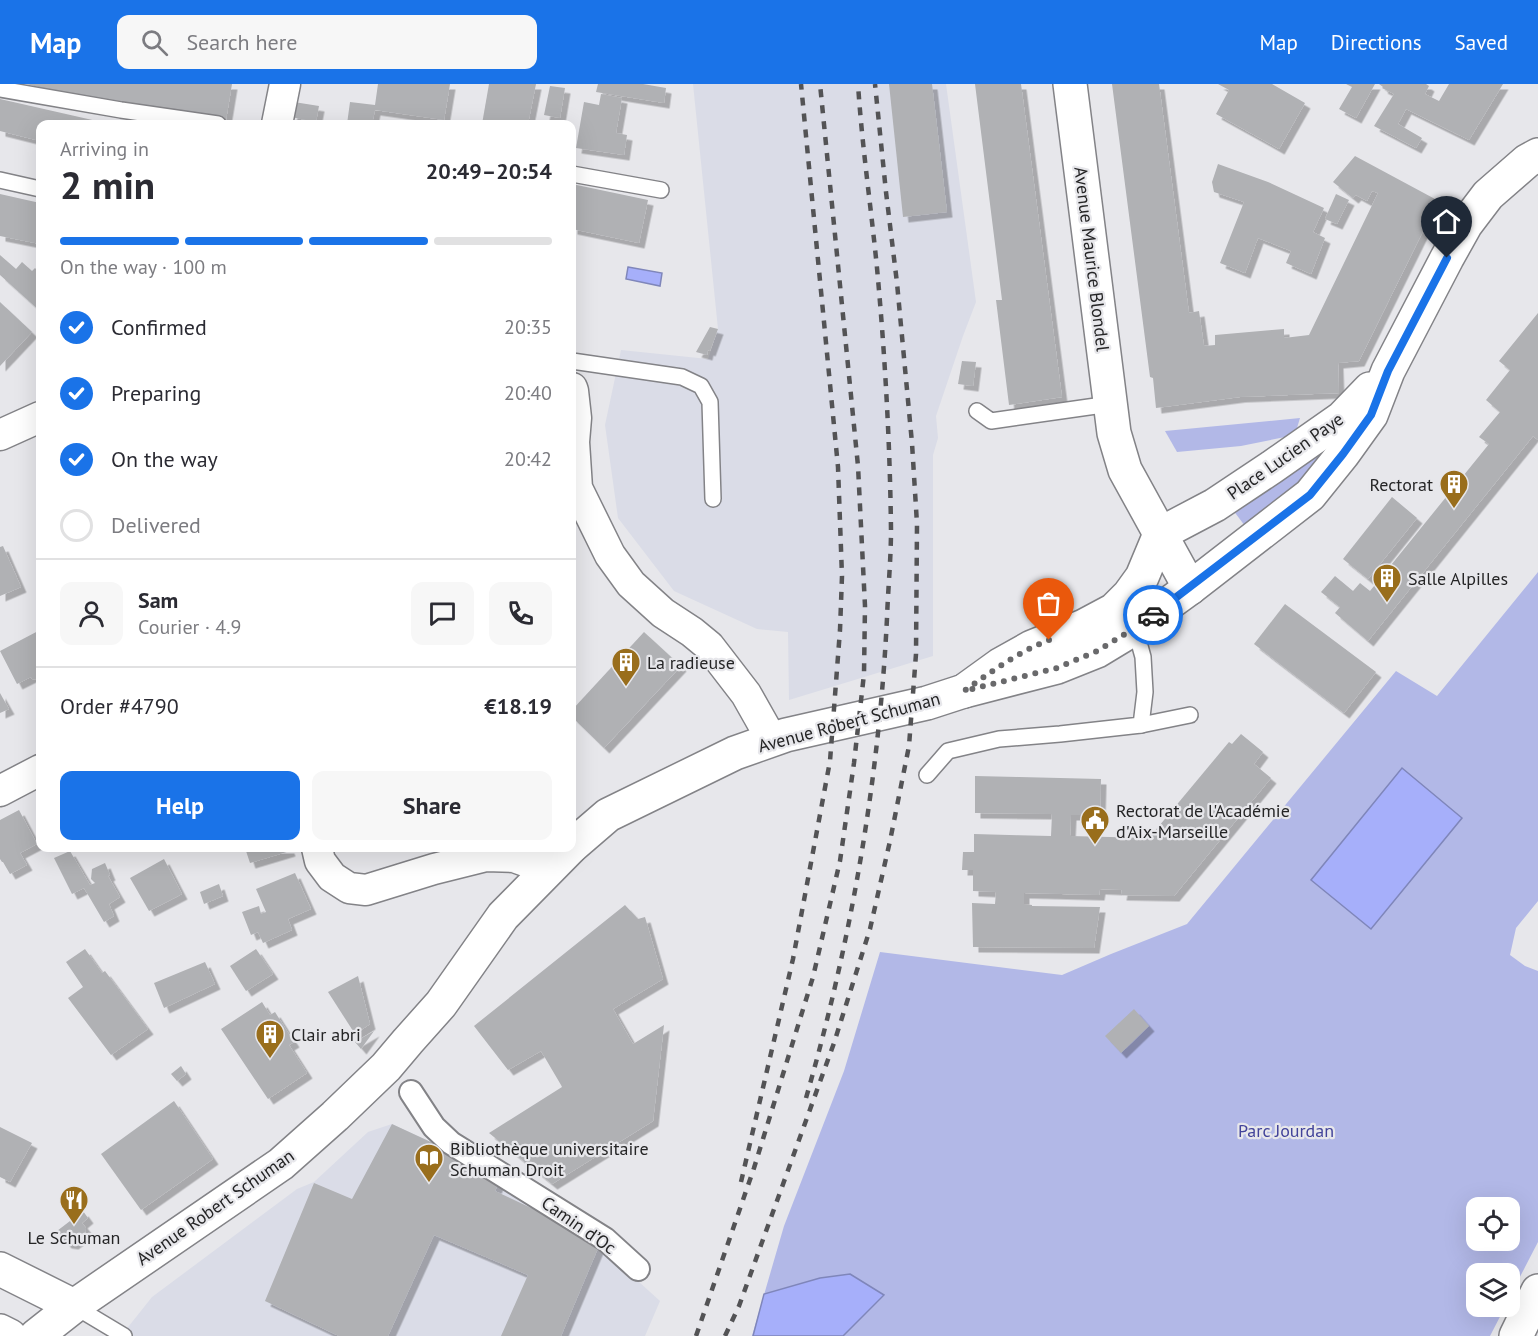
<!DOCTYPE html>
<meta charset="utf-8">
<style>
:root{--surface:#fff;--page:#f7f7f7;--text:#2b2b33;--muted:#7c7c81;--line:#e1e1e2;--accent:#1a73e8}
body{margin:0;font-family:"PT Sans",sans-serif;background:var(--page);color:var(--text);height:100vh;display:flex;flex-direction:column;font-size:22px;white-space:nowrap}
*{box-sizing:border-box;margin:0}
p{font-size:20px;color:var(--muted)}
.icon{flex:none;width:33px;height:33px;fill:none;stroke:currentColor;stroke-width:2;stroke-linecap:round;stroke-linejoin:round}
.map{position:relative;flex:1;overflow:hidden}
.drawer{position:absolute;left:36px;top:36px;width:540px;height:732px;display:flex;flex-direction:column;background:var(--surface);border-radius:12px;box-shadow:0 6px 24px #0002}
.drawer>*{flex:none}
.tools{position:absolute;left:1466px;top:1113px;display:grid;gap:12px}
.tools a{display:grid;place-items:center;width:54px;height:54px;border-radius:12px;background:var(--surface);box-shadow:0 6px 24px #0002;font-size:30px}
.pin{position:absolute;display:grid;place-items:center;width:51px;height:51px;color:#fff;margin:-62px -26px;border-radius:50% 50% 50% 0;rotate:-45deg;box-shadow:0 0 6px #0007}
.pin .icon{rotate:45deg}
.courier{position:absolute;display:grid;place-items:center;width:60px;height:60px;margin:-30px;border:4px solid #1a73e8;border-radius:50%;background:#fff;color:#222;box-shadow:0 2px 8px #0007}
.headline em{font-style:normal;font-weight:600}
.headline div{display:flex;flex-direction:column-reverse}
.headline{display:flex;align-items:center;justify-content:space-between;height:102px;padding:0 24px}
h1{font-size:39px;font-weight:600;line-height:45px}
.bar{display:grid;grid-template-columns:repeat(4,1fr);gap:9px 6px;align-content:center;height:72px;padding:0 24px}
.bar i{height:8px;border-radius:4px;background:var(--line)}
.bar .active{background:var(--accent)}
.bar p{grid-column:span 4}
.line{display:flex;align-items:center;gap:15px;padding:0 24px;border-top:2px solid var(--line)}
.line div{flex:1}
.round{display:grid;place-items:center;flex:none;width:63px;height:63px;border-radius:12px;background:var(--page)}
ol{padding:0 24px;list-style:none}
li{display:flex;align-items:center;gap:18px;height:66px}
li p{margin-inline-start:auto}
li .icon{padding:6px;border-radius:50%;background:var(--accent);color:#fff;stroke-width:4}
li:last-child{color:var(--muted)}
li i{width:33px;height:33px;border:3px solid var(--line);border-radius:50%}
.cta{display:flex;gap:12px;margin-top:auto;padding:12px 24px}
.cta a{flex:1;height:69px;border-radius:12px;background:var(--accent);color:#fff;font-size:24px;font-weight:600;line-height:69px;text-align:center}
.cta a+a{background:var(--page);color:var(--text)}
header{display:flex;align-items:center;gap:36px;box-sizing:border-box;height:84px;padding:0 30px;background:var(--accent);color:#fff}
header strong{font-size:28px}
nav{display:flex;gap:33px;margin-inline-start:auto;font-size:21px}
.search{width:420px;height:54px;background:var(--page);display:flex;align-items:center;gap:15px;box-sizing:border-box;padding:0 21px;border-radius:12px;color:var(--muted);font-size:22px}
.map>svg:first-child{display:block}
.built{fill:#dadce7}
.green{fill:#b2b8e7;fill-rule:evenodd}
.water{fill:#a6affa;stroke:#7f86ba;stroke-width:1.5}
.building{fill:#b0b1b4;filter:url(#shadow)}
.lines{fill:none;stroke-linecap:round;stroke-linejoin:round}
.service-casing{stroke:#838387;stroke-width:18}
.pedestrian-casing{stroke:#838387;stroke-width:26}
.minor-casing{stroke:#838387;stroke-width:33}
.tertiary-casing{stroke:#838387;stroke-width:36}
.service{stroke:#fff;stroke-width:15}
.pedestrian{stroke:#fff;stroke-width:22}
.minor{stroke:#fff;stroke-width:30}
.tertiary{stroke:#fff;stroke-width:33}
.rail{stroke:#535355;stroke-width:4.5;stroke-dasharray:8 8;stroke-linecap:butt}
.done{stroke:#69696b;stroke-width:6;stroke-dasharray:0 10.8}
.route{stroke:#1a73e8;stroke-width:8}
.labels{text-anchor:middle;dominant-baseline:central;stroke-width:4.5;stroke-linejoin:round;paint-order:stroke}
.street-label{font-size:18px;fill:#252526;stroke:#e7e7eb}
.poi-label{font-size:18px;fill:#252526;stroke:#e7e7eb;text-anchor:start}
.park-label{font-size:18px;fill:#42439a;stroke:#e7e7eb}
</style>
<header>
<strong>Map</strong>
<div class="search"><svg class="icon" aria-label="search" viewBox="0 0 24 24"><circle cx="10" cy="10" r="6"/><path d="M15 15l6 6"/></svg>Search here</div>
<nav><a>Map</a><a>Directions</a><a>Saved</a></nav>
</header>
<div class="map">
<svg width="1538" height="1252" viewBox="0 0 1538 1252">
<defs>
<filter id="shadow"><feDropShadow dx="5.5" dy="5.5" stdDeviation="0" flood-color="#0004"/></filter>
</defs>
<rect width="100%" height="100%" fill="#e7e7eb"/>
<g class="built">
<path d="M693 0H946L976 218 963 252 936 332 938 354 933 371V572L789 616 788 548 757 545 674 507 618 434 605 341 621 266 708 275 718 245Z"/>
<path d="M392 1040 502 1091 601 1157 627 1187 660 1217 645 1252H121L152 1213 297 1105 314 1098 368 1048Z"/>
</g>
<g class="green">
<path d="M1300 334 1297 344 1285 353 1241 362 1177 368 1165 347Z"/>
<path d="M1346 348 1251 450 1230 422Z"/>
<path d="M1538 488V817L1516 844 1510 871 1525 882 1538 887V1158L1509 1214V1190H1476V1222L1505 1223 1490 1252H752L784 1142 844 987 880 868 1062 891 1111 870 1187 840 1396 587 1437 612ZM1476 1124H1509V1156H1476Z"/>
</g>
<g class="water">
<path d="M628 183 662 189 660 202 626 195Z"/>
<path d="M1402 684 1462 734 1371 845 1311 796Z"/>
<path d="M850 1190 884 1211 843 1252H753L764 1210 820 1194Z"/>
</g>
<g class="building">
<path d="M26 0H232L226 36 56 7Z"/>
<path d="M378 0H450L444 36 375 26 372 40H347L350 18 375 21Z"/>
<path d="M489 0H536L528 40H482Z"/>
<path d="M598 0H643L666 4 664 19 596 8Z"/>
<path d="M889 0H932L947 128 903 133Z"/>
<path d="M975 0H1021L1062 313 1009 321 996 216H1002Z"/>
<path d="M1112 0H1159L1189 229 1199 227 1204 262 1215 261V251L1284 245V254L1309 251 1378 109 1372 107 1367 117 1356 111 1353 114 1333 98 1355 72 1435 115 1426 132 1429 135 1359 277 1338 279 1339 309 1240 313 1156 324 1153 294 1150 293Z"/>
<path d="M1218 0H1272L1305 19 1279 65 1216 30 1229 6Z"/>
<path d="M1346 0H1375L1356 34 1339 25 1352 3Z"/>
<path d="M1379 0H1426L1429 2 1425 10 1439 17 1449 0H1503L1469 56 1406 25 1398 40 1422 54 1416 64 1374 42 1394 10 1382 4 1383 3Z"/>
<path d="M550 2 565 4 560 34 544 31Z"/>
<path d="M601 10 622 14 616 49 627 51 624 71 576 64 584 18 599 21Z"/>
<path d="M0 15 110 40H40V57L0 47Z"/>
<path d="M294 18 319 22 316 38 291 33Z"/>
<path d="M1218 80 1268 98 1324 124 1313 148 1325 154 1311 190 1286 179 1291 167 1258 154 1245 189 1220 179 1244 118 1214 108 1212 98Z"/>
<path d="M572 100 648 116 639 159 572 145Z"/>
<path d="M0 110 40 119V160L0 152Z"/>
<path d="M1336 110 1349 116 1337 140 1325 135Z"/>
<path d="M0 171 16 185 22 178 32 187 35 184 40 189V227L0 191Z"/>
<path d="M0 218 32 248 0 282Z"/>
<path d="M1538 229V356L1533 352 1368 557 1335 529 1340 523 1321 508 1335 492 1353 507 1360 499 1370 507 1489 360 1479 353 1500 328 1486 316 1510 286 1499 277Z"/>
<path d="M710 243 718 245 710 267 708 266 707 271 696 268Z"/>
<path d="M962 277 976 278 973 302 958 300Z"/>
<path d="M1392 413 1417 434 1368 495 1343 475Z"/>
<path d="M3 462 21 503 0 512V463Z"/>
<path d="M1285 520 1376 588 1344 629 1254 560Z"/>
<path d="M40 546V596L32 595 31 593 17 600 0 567Z"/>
<path d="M644 548 681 582 604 664 572 633V626Z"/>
<path d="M0 609 9 625 0 629Z"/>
<path d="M1241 650 1263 668 1254 680 1271 694 1174 812 1121 811 1122 806 1100 805 1099 811 1024 809V820L1032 821V822L1100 823 1094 864 973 863 972 819 995 820 996 808 973 807V786H962L963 768H974V750L1051 752 1052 730 975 729V692L1101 695 1100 731H1071L1070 752 1149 754 1229 658 1232 660Z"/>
<path d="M19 726 37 760 20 769 27 781 10 790 3 778H2L0 775V736Z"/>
<path d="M245 764H289L290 767 250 779Z"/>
<path d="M70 767 90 801 95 799 91 795 92 785 105 779 110 791 108 792 120 813 109 820 114 832 104 838 84 804 72 810 54 774Z"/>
<path d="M164 775 182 810 149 827 130 794Z"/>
<path d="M295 789 311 825 288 835 292 846 263 859 258 848 251 851 242 828 259 822 261 830 266 828 256 805Z"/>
<path d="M219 800 223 812 204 820 200 808Z"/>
<path d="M625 821 638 835 645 833 663 895 613 925 633 960 664 941 653 1037 552 1100 489 1049 562 1003 561 1001 541 967 508 986 474 942Z"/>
<path d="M85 865 102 889 105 887 148 945 111 971 68 914 83 903 66 878Z"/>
<path d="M256 865 273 890 246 907 230 882Z"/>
<path d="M205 878 215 900 164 924 154 899Z"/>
<path d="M358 892 370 940 355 950 328 908Z"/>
<path d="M262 918 270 931 275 928 294 958 289 961 307 989 268 1015 221 945Z"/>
<path d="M1134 925 1149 942 1121 969 1105 952Z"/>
<path d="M374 947 361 965 355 958Z"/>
<path d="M181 982 186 990 177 997 171 990Z"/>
<path d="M174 1017 213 1075 141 1126 101 1070Z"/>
<path d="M392 1040 502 1091 495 1107 601 1157 561 1252H501L528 1191 434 1151 388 1252H339L265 1217 314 1099 352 1115Z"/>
<path d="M0 1043 32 1059 10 1098 0 1093Z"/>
<path d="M83 1127 88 1134 82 1139 86 1144 85 1151 73 1160 66 1159 57 1147Z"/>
</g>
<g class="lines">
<g class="service-casing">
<g id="service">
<path d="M0 5 121 26 218 40"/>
<path d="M572 90 661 106"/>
<path d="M0 96 40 105"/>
<path d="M572 277 682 293 701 302 710 318 713 415"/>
<path d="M977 327 991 337 1110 320"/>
<path d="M1141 641 1190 631"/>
<path d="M927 691 948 667 999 655 1060 650 1141 641 1145 608 1143 573 1135 544"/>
<path d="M74 1222 124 1252"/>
</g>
</g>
<g class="pedestrian-casing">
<path id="pedestrian" d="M411 1008 434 1043 451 1059 605 1155 638 1185"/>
</g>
<g class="minor-casing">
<g id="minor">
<path d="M277 40 285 0"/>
<path d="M572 304 573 307 576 334 574 358 577 404 610 471 631 500 663 529 692 548 709 562 746 610 772 656"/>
<path d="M0 351 40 333"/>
<path d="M0 707 40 686"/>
<path d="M317 764 320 777 332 793 349 804 366 806 434 785 486 772 514 773 548 785"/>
</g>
</g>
<g class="tertiary-casing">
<g id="tertiary">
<path d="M1070 0 1114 349 1125 386 1190 504"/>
<path d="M1160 450 1215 421 1272 383 1342 334 1370 305"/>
<path d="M964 607 1057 583 1097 567 1135 544 1190 504 1310 411 1343 370 1371 331 1388 287 1447 174 1466 140 1488 111 1527 77 1538 71"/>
<path d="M572 762 608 731 735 669 786 651 927 619 964 607 1000 581 1032 563 1084 542 1114 526 1129 511 1142 493 1160 450"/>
<path d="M0 1185 74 1222"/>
<path d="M0 1247 10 1252"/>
<path d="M36 1252 74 1222 281 1080 335 1032 386 983 408 957 441 920 503 832 570 764"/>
<path d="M1516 1252 1538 1207"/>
</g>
</g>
<use href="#service" class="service"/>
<use href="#pedestrian" class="pedestrian"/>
<use href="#minor" class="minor"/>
<use href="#tertiary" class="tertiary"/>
<g class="rail">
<path d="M806 1014C851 858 879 696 887 534 888 505 891 475 891 446 890 359 885 271 877 184 871 123 862 62 858 0"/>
<path d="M741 1098 793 875 830 677 840 546 842 492 838 383 801 0"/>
<path d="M696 1252 754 1084 813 893 840 777 854 679 864 590 865 522 858 382 820 0"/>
<path d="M725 1252 739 1222 834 959 870 845 890 757 909 662 916 570 917 440 912 359 897 199 886 108 875 0"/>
</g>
</g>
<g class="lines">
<path class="done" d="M1049 556C1018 568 991 588 964 607L1057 584 1097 567 1135 544 1153 531"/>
<path class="route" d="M1153 531 1310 411 1343 370 1371 331 1388 287 1447 174"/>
</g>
<defs>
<g id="building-pin" transform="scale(1.5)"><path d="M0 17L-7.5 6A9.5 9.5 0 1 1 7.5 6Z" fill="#996e1c" stroke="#e7e7eb"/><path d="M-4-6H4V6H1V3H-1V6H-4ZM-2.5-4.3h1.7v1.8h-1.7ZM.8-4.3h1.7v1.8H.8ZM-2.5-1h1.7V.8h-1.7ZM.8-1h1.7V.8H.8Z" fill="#fff"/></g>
<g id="civic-pin" transform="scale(1.5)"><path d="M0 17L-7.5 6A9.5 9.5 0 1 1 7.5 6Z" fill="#996e1c" stroke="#e7e7eb"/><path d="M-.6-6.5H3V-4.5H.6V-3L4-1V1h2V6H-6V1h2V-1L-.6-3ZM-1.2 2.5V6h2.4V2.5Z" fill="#fff"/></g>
<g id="library-pin" transform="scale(1.5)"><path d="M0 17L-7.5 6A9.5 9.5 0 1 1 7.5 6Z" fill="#996e1c" stroke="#e7e7eb"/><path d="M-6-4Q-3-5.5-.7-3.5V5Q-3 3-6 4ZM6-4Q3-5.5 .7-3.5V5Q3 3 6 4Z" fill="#fff"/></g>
<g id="restaurant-pin" transform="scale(1.5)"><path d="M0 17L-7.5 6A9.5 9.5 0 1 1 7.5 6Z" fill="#996e1c" stroke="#e7e7eb"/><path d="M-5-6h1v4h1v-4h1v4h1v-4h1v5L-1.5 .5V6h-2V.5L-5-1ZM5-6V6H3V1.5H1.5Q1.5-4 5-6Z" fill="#fff"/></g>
</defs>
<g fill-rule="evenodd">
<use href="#building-pin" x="1454" y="400"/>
<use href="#building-pin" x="1387" y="494"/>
<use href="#building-pin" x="626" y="578"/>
<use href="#civic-pin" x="1095" y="736"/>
<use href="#building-pin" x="270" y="950"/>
<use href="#library-pin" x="429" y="1074"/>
<use href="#restaurant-pin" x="74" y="1116"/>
</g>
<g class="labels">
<g class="street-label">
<text transform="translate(1092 175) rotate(83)">Avenue Maurice Blondel</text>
<text transform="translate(1285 372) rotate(-35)">Place Lucien Paye</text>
<text transform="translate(849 638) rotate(-15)">Avenue Robert Schuman</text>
<text transform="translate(215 1123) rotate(-35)">Avenue Robert Schuman</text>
<text transform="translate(579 1141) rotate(35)">Camin d’Oc</text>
</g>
<g class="poi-label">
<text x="1433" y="400" text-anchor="end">Rectorat</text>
<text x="1408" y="494">Salle Alpilles</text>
<text x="647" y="578">La radieuse</text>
<text x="1116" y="726">Rectorat de l'Académie<tspan x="1116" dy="21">d'Aix-Marseille</tspan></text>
<text x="291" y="950">Clair abri</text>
<text x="450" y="1064">Bibliothèque universitaire<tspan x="450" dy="21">Schuman Droit</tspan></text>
<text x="74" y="1153" text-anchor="middle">Le Schuman</text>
</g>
<g class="park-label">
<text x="1286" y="1046">Parc Jourdan</text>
</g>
</g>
</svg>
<div class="tools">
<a><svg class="icon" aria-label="locate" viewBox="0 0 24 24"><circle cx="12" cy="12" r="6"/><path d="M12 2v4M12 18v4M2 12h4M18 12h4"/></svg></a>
<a><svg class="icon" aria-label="layers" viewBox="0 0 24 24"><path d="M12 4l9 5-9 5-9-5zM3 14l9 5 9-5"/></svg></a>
</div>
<div class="pin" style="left:1049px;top:556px;background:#ea580c"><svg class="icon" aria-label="bag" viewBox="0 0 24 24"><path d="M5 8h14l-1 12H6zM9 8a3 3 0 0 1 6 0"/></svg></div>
<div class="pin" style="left:1447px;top:174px;background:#1f2937"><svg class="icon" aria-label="home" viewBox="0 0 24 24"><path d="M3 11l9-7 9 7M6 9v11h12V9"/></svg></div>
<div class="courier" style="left:1153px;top:531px"><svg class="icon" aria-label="car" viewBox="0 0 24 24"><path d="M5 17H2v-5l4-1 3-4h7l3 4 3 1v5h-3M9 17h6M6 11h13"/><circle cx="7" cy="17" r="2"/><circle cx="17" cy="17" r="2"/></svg></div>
<section class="drawer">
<div class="headline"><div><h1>2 min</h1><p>Arriving in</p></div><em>20:49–20:54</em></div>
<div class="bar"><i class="active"></i><i class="active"></i><i class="active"></i><i></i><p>On the way · 100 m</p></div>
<ol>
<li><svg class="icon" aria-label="check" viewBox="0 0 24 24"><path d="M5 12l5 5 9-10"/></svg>Confirmed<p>20:35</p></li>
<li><svg class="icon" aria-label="check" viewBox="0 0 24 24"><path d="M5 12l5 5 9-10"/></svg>Preparing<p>20:40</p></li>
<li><svg class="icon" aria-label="check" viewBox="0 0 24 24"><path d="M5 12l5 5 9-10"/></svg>On the way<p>20:42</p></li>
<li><i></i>Delivered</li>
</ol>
<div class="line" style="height:108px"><a class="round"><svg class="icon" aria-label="person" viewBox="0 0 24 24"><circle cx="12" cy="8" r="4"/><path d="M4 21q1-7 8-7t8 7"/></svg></a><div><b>Sam</b><p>Courier · 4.9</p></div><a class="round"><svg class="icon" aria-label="chat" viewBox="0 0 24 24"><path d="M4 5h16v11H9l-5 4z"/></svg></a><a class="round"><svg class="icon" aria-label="phone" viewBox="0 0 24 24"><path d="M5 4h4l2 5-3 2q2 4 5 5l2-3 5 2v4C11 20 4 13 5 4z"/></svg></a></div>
<div class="line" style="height:78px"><div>Order #4790</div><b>€18.19</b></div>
<div class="cta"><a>Help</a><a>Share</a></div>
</section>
</div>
